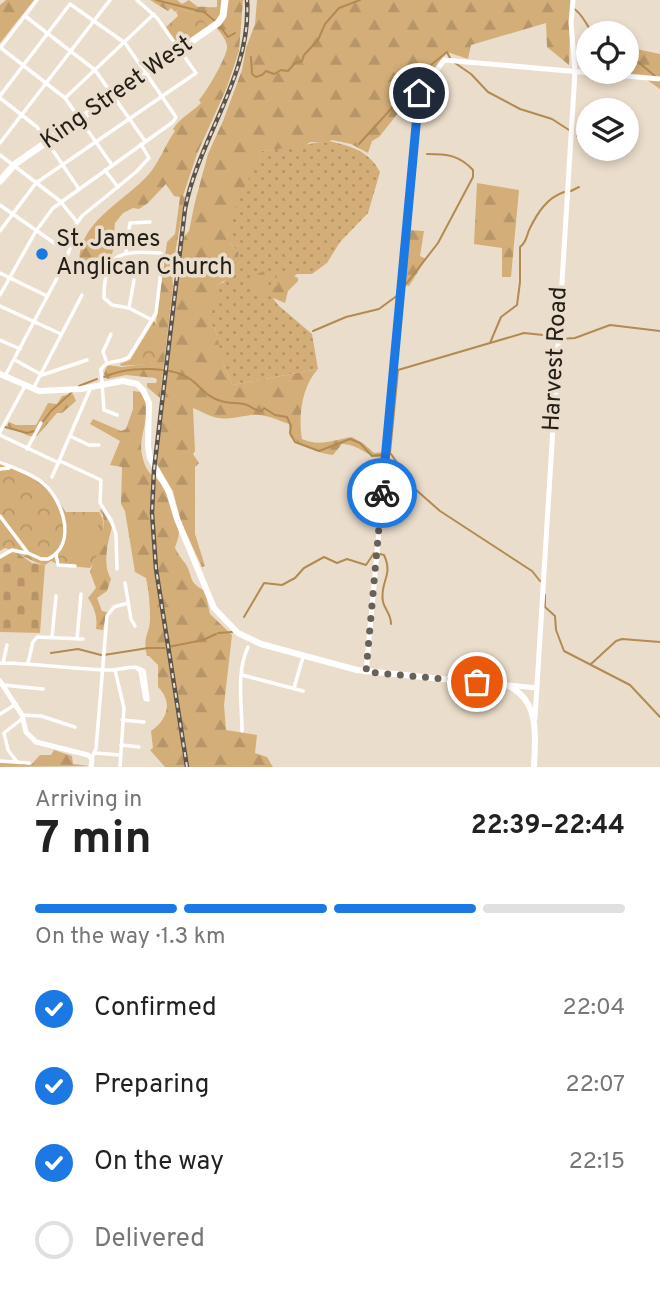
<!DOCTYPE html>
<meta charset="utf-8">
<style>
:root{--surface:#fff;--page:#f6f6f6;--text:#222;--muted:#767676;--line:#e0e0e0;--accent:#1c78e2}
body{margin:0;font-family:Overpass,sans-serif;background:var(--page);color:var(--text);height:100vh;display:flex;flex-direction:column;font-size:26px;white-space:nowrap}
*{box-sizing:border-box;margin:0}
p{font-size:23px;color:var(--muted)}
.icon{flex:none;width:38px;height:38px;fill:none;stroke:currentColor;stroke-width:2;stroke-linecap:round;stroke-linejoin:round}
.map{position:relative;height:767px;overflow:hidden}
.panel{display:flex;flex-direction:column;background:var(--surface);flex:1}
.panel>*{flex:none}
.fabs{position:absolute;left:576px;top:21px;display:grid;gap:14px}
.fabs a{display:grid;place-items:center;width:63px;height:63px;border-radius:50%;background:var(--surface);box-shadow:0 4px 10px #0003;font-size:35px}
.pin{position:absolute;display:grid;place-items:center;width:60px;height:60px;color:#fff;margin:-30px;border:4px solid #fff;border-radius:50%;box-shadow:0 2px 7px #0007}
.courier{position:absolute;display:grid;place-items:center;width:70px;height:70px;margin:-35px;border:5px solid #1c78e2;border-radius:50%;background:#fff;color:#222;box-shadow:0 2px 9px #0007}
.headline em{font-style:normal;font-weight:700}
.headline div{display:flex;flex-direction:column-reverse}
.headline{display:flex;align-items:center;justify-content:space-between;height:119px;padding:0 35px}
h1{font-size:46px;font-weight:700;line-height:52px}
.bar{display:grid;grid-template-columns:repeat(4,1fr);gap:10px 7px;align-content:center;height:84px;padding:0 35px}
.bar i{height:9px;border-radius:5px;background:var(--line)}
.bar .current{background:var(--accent)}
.bar p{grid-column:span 4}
ol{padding:0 35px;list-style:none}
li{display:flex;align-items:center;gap:21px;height:77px}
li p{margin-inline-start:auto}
li .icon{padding:7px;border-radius:50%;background:var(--accent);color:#fff;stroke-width:4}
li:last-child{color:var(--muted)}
li i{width:38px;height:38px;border:4px solid var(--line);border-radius:50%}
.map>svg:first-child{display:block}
.grass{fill:url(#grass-dots)}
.forest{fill:url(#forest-firs)}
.cemetery{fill:url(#cemetery-stones)}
.park{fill:url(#park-crowns)}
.pitch{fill:#d4ae79}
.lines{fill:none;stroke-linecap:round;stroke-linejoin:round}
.stream{stroke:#b28a52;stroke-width:2}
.minor{stroke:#fff;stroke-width:3.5}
.tertiary{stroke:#fff;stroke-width:5}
.secondary{stroke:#fff;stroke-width:6}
.primary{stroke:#fff;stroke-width:7}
.rail-casing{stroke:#5c544b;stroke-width:4.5}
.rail{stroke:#ebddcb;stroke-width:2;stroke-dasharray:5;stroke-linecap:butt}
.done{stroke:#696157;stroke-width:7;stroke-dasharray:0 12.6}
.route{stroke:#1c78e2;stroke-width:9}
.poi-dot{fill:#1c78e2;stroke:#ebddcb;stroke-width:2.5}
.labels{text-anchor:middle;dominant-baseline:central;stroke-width:7;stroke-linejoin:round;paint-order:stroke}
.street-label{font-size:24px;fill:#231e18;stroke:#ebddcb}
.poi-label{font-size:24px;fill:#231e18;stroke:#ebddcb;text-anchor:start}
</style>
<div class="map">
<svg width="660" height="767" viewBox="0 0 660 767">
<defs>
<pattern id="grass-dots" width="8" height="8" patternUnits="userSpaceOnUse" patternTransform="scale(1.75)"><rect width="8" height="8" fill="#d4ae79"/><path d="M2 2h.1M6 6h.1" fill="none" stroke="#b69568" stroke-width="1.8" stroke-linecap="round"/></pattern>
<pattern id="forest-firs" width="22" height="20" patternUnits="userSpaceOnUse" patternTransform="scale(1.75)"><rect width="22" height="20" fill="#d4ae79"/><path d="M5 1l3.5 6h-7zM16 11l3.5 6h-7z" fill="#b69568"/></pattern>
<pattern id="cemetery-stones" width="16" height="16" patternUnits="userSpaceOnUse" patternTransform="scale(1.75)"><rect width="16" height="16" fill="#d4ae79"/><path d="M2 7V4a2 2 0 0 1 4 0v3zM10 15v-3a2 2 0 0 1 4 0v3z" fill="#b69568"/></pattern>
<pattern id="park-crowns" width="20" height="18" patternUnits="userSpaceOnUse" patternTransform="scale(1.75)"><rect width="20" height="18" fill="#d4ae79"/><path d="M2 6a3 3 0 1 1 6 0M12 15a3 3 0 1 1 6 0" fill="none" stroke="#b69568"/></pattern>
</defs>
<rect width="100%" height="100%" fill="#ebddcb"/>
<path class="grass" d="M329 141C351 146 369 151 380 172L368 213 340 242 327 263 312 274H297L270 294 278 305 312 334 318 369 232 385 221 357 215 328 210 325V312L217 285 224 282 239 253 227 240C228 210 249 178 261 151Z"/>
<g class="forest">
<path d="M6 0H34L0 43V5Z"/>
<path d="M150 0H177L182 4 189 0 198 7C205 6 210 8 217 7V0H243L239 51 227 87 197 154 183 196 185 197 172 271 173 287 160 398 147 387V383H156L157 380 155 378 126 375 107 379 104 374 107 365 122 367 152 363 159 326 156 322 167 242 175 234 180 197 174 196 166 184 148 203 139 209 133 208 123 213 115 223C113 238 117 252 106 265H93L90 274 79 263C79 220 125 202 149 174 160 161 165 145 175 131L173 129C182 116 191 113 201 103L199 100C206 93 228 55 227 47 227 40 221 34 217 28H208L198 14 180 9 175 12 171 8 168 11Z"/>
<path d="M257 0H571L569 65 547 47 546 23 471 45 468 59 447 52 379 137 372 141 368 153 351 144 332 140 326 143 311 142 303 146 261 151C251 180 229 208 227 240L239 253C234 269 232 278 217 285L216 303 210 312V325L215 328 223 362 232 385 318 369C302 386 298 416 302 439 321 447 332 440 352 437L364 444 374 453 383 452 385 458C364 457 362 445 342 444L333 455C320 454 302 446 290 437L289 424C278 420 263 413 251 415 242 416 228 420 219 418 210 417 201 411 193 408L195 451 193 454 199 463 195 467V534L205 566 202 567 181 522 173 491 156 463 183 238 189 231 195 202 208 154 223 121 242 70 246 48 255 24Z"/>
<path d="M627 47 660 54V89L647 80 616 72H626Z"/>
<path d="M477 183 519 190 511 277H502V248L474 244Z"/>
<path d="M409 230 424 231 420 256 426 259 409 286 403 284Z"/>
<path d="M278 268 298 278V281L288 291 285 303 259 292 247 280 267 269 269 290 278 285 275 269Z"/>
<path d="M133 391 140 392C156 411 137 434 142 455 147 477 152 471 163 486 165 488 179 528 179 532 179 537 176 544 175 548 178 554 181 558 185 563 194 577 187 582 205 591L210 614 232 635 224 705 226 730 257 735 255 753 267 757 273 767H165L150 750 153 748 151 731C168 719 173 702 158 687V665L149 656H147C142 635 150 635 150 618 150 605 149 591 146 578L135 572 125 511 121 504 122 467 110 465 120 441 90 424 93 419 121 431 126 429 133 409Z"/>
<path d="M73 394 76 401 62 413H57L37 436H29L7 426 9 422 16 425H36L48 403 57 404 62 396Z"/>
<path d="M101 508 112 527C108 542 102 564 111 579L107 591 97 598 102 611 107 612 103 630 96 629C98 618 94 606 88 598L96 588 90 572 104 526 103 515 100 512Z"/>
<path d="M54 750 72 756 73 764 90 766 0 767V760L31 765 40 755H51Z"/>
</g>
<path class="cemetery" d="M15 551 32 563 45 565 40 633 0 632V558Z"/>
<g class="park">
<path d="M180 9 199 14 208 28 180 48 166 27 178 16 176 12Z"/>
<path d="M154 321 159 326 157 360 149 364 121 366 120 364 130 360Z"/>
<path d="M0 460 45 482 66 512H99C110 525 99 555 90 568L59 565 51 561 45 565C30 562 20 552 5 548L0 551Z"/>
</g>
<path class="pitch" d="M73 515 99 517 96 545H86L89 549 87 562 69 559 74 539 80 540 82 522 73 525Z"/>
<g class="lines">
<g class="stream">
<path d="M156 0 204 12 215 21"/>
<path d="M573 8C584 15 585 24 593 33"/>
<path d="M219 25 228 37 235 33"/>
<path d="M251 57 252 74 256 77 262 75 266 71 274 74 281 70 288 71 295 63 302 61 304 55 318 40 325 24 339 8 360 0"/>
<path d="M455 63 471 74 488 92 520 109 552 119 569 130"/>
<path d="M626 64 638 62 655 76"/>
<path d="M577 136 588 141"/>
<path d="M359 144 432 64 447 52 451 60"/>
<path d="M571 191 579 187"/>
<path d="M403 288 438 243 473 177V170C459 155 447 154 427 154"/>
<path d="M313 331 346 317 379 309 398 295"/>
<path d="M559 339 575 338 610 325 660 331"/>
<path d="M490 343 501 317 517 305 520 282V247C527 242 526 236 530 228 538 212 547 198 564 192"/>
<path d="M104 377C127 366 175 365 194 382 203 390 209 398 221 401 229 404 240 402 247 405 253 407 254 411 262 411L264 408 275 415 287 417 291 426 290 433 295 442 319 451 350 439 360 443 372 456 390 454"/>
<path d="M79 386 97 379"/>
<path d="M42 423 51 411 72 392"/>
<path d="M5 427 27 433 35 431"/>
<path d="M390 453 398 370 524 333 553 336"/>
<path d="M391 454 415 489 440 511 532 571 540 581"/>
<path d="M380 554 384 555C394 576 379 582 383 602 385 610 391 614 391 624"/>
<path d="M545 595V607L555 616 556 630 564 651 630 685 660 717"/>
<path d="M244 617 264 583 282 585 295 578 304 568 324 557 337 563 347 559 366 565 374 553"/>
<path d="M218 633 232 632"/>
<path d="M168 647 203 640 216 634"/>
<path d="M51 653 78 649 101 655"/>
<path d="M104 655 148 648H165"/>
<path d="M591 664 616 641 622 639 660 642"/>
</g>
<g class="minor">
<path d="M25 16 95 70 145 141"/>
<path d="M1 47 37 0"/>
<path d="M1 48 65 98 112 165"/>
<path d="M0 96 70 4 125 43 176 117 173 122 53 208 36 231 0 295"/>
<path d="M0 98 37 127 79 189"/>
<path d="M65 98 154 14"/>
<path d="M0 143 110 0"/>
<path d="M0 155 60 201 77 222"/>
<path d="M105 170 118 187"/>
<path d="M0 205 60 247 82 216 136 172 149 158 141 144"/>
<path d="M0 231 36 183 196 73 157 18 137 0"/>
<path d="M63 243 83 246"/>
<path d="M126 252 130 223 150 222"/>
<path d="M0 273 47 296"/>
<path d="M0 306 61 334"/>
<path d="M129 308 134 280"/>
<path d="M0 340 20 349"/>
<path d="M15 360 42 375 87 360"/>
<path d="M107 363 103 352 111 334"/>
<path d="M5 376 65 263 71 245"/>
<path d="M33 389 82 295"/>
<path d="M117 415 104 410 101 369C109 358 120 364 129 357L156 313 163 255 160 253C120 250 104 253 104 298L112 305 129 308 152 320"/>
<path d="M0 432 25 386"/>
<path d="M0 435 59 463"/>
<path d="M70 436 89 445H99"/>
<path d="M27 449 41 423"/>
<path d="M60 461 101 480 100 503 111 520 116 534 117 569"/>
<path d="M0 462C13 468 33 474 44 484 64 502 77 545 48 559H41L28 553 0 516"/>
<path d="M0 469 9 468"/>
<path d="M52 477 91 387"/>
<path d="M56 554 58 565 75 566"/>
<path d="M0 557 12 550 26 553"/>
<path d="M125 583 131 619 135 626"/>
<path d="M52 637 56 596"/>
<path d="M77 639 81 594"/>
<path d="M0 663C38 663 75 670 112 670 123 670 135 663 144 671L148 700 145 699 140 671 135 667"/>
<path d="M3 663 7 645"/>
<path d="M28 663 33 642 37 637 83 639"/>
<path d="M115 670 124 708 120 767"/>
<path d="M242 675 303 691"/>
<path d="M3 685 43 689"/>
<path d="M294 688 303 657"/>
<path d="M0 714 16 704"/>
<path d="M22 715 41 716 75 727"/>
<path d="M122 720 144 722"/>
<path d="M242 731C242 703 236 673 248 647"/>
<path d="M121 745 139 747"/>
<path d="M95 753 120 755"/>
<path d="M92 757 96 749 107 616 114 607 128 603"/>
<path d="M0 761 29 763"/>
<path d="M17 762 8 750 4 733 23 718"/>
</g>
<g class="tertiary">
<path d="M366 672 419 96 444 60 660 79"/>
<path d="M0 681 22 715 26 732 36 742 88 755 92 759 91 767"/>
<path d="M508 685 537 688"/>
<path d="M535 718 575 72 571 23 573 0"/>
</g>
<path class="secondary" d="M0 374 39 391 81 389 123 381 137 384 143 390 149 403 148 446 150 458 169 492 177 519 214 608 238 633 261 644 357 670 509 686C541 703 535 737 534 767"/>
<path class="primary" d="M0 181 15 164 218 23 223 16 225 0"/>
<g class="rail-casing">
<path id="rail" d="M187 767 156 569 152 513 154 470 185 209C199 137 252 75 247 0"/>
</g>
<use href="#rail" class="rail"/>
</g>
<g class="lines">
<path class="done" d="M382 493 366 672 477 682"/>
<path class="route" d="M382 493 419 93"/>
</g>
<circle class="poi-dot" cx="42" cy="254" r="7"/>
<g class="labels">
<g class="street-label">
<text transform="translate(117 93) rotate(-35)">King Street West</text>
<text transform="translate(556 359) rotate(-87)">Harvest Road</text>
</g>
<g class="poi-label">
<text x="56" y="240">St. James<tspan x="56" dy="28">Anglican Church</tspan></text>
</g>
</g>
</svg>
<div class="fabs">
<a><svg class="icon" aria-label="locate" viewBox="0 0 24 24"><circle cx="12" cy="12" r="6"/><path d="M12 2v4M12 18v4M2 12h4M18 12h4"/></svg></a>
<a><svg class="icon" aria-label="layers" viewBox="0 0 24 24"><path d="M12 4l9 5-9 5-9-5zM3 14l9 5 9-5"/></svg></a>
</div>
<div class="pin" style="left:477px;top:682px;background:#ea580c"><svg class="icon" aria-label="bag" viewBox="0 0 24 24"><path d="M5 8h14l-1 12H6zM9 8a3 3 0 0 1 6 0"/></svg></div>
<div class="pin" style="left:419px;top:93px;background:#1f2937"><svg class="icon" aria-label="home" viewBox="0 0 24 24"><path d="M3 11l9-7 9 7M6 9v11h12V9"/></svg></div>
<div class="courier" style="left:382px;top:493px"><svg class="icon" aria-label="bike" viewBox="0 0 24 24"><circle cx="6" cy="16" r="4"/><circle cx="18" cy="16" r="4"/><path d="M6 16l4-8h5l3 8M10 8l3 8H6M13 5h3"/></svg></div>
</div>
<section class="panel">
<div class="headline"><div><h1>7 min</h1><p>Arriving in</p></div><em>22:39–22:44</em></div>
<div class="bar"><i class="current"></i><i class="current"></i><i class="current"></i><i></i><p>On the way · 1.3 km</p></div>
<ol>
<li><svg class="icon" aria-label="check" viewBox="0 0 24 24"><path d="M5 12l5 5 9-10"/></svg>Confirmed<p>22:04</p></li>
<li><svg class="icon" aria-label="check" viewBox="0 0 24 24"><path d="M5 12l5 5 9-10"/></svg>Preparing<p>22:07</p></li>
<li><svg class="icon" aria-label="check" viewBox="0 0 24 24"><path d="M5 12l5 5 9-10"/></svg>On the way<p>22:15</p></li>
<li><i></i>Delivered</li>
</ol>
</section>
